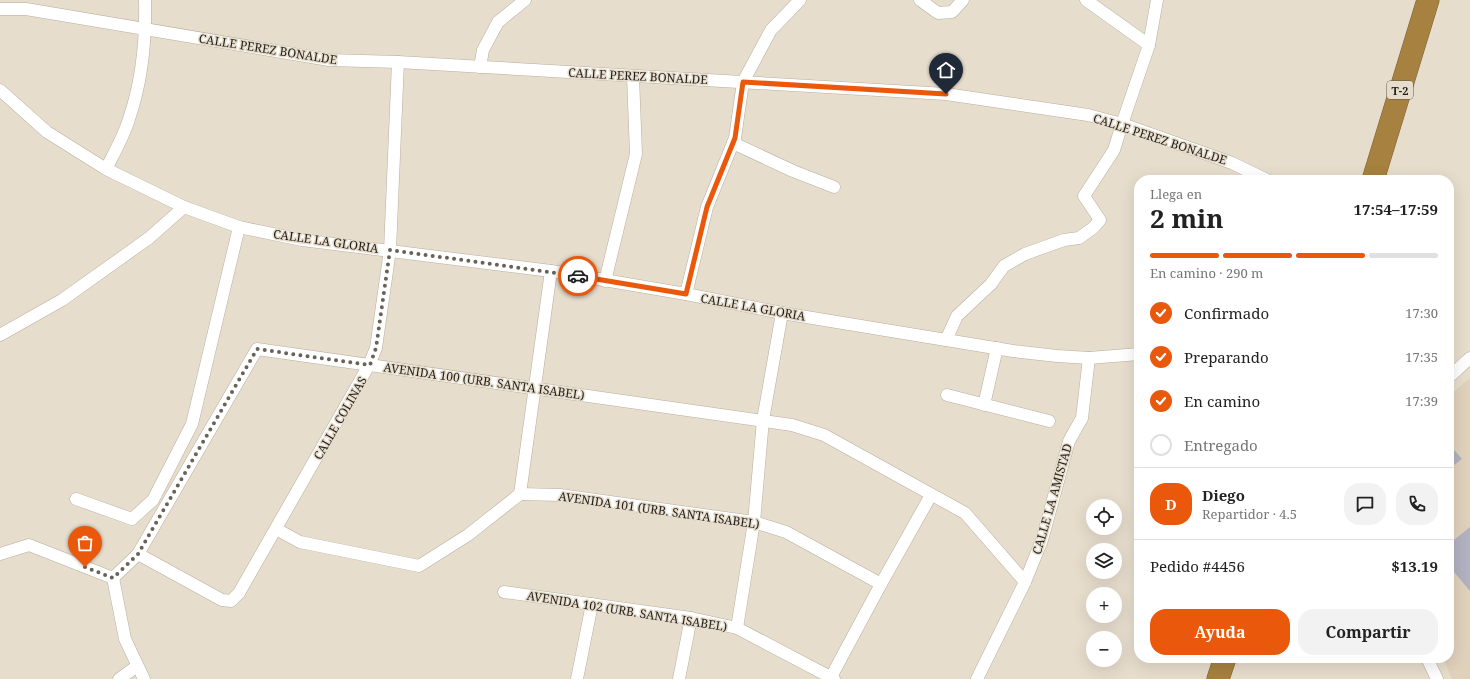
<!DOCTYPE html>
<html lang="es">
<meta charset="utf-8">
<style>
:root{--surface:#fff;--page:#f2f2f2;--text:#222;--muted:#767676;--line:#e0e0e0;--accent:#ea580c}
body{margin:0;font-family:"Noto Serif",serif;background:var(--page);color:var(--text);height:100vh;display:flex;flex-direction:column;font-size:15px;white-space:nowrap}
*{box-sizing:border-box;margin:0}
p{font-size:13px;color:var(--muted)}
.icon{flex:none;width:22px;height:22px;fill:none;stroke:currentColor;stroke-width:2;stroke-linecap:round;stroke-linejoin:round}
.map{position:relative;flex:1;overflow:hidden}
.panel{position:absolute;left:1134px;top:175px;width:320px;height:488px;display:flex;flex-direction:column;background:var(--surface);border-radius:16px;box-shadow:0 4px 16px #0002}
.panel>*{flex:none}
.tools{position:absolute;left:1086px;top:499px;display:grid;gap:8px}
.tools a{display:grid;place-items:center;width:36px;height:36px;border-radius:50%;background:var(--surface);box-shadow:0 4px 16px #0002;font-size:20px}
.pin{position:absolute;display:grid;place-items:center;width:34px;height:34px;color:#fff;margin:-41px -17px;border-radius:50% 50% 50% 0;rotate:-45deg;box-shadow:0 0 4px #0007}
.pin .icon{rotate:45deg}
.courier{position:absolute;display:grid;place-items:center;width:40px;height:40px;margin:-20px;border:3px solid #ea580c;border-radius:50%;background:#fff;color:#222;box-shadow:0 1px 5px #0007}
.headline em{font-style:normal;font-weight:700}
.headline div{display:flex;flex-direction:column-reverse}
.headline{display:flex;align-items:center;justify-content:space-between;height:68px;padding:0 16px}
h1{font-size:26px;font-weight:700;line-height:30px}
.bar{display:grid;grid-template-columns:repeat(4,1fr);gap:6px 4px;align-content:center;height:48px;padding:0 16px}
.bar i{height:5px;border-radius:3px;background:var(--line)}
.bar .selected{background:var(--accent)}
.bar p{grid-column:span 4}
.line{display:flex;align-items:center;gap:10px;padding:0 16px;border-top:1px solid var(--line)}
.line div{flex:1}
.round{display:grid;place-items:center;flex:none;width:42px;height:42px;border-radius:16px;background:var(--page)}
ol{padding:0 16px;list-style:none}
li{display:flex;align-items:center;gap:12px;height:44px}
li p{margin-inline-start:auto}
li .icon{padding:4px;border-radius:50%;background:var(--accent);color:#fff;stroke-width:4}
li:last-child{color:var(--muted)}
li i{width:22px;height:22px;border:2px solid var(--line);border-radius:50%}
.button{display:flex;gap:8px;margin-top:auto;padding:8px 16px}
.button a{flex:1;height:46px;border-radius:16px;background:var(--accent);color:#fff;font-size:16px;font-weight:700;line-height:46px;text-align:center}
.button a+a{background:var(--page);color:var(--text)}
.map>svg:first-child{display:block}
.built{fill:#e0d1bb}
.building{fill:#b1b1c1}
.lines{fill:none;stroke-linecap:round;stroke-linejoin:round}
.street-casing{stroke:#b8ae9f;stroke-width:13}
.highway-casing{stroke:#795f32;stroke-width:23}
.street{stroke:#fff;stroke-width:12}
.highway{stroke:#a7813f;stroke-width:22}
.done{stroke:#686258;stroke-width:4;stroke-dasharray:0 7.2}
.route{stroke:#ea580c;stroke-width:5}
.labels{text-anchor:middle;dominant-baseline:central;stroke-width:3;stroke-linejoin:round;paint-order:stroke}
.shield{fill:#e7ddcd;stroke:#5e584f;stroke-width:1}
.shield-label{font-size:11px;font-weight:bold;fill:#231f19}
.street-label{font-size:12px;fill:#231f19;stroke:#e7ddcd}
</style>
<div class="map">
<svg width="1470" height="679" viewBox="0 0 1470 679">
<rect width="100%" height="100%" fill="#e7ddcd"/>
<path class="built" d="M1470 378V679H1452L1443 658H1449V396Z"/>
<g class="building">
<path d="M1449 444 1462 459 1449 469Z"/>
<path d="M1470 527V591L1449 566V544Z"/>
</g>
<g class="lines">
<g class="street-casing">
<g id="street">
<path d="M920 0 938 13 952 12 963 0"/>
<path d="M1086 0 1149 45"/>
<path d="M0 9H26L329 60 398 62 946 94 1088 115 1122 124 1232 163 1267 180"/>
<path d="M480 67 483 50 498 22 525 0"/>
<path d="M0 90 47 132 106 169 184 207 239 227 302 240 551 271 686 294 782 313 1013 351 1057 356 1089 358 1139 354"/>
<path d="M733 143 793 171 834 187"/>
<path d="M106 169C114 153 124 136 129 119 142 81 146 39 145 0"/>
<path d="M605 281 636 154 633 76"/>
<path d="M686 294 707 207 735 138 743 82 771 30 800 0"/>
<path d="M0 335 62 300 149 238 184 207"/>
<path d="M946 340 957 316 991 284 1004 266 1025 254 1064 240 1079 238 1093 228 1100 220 1084 196 1114 150 1122 124 1149 45 1157 0"/>
<path d="M1449 377 1470 358"/>
<path d="M947 395 1049 421"/>
<path d="M984 405 997 348"/>
<path d="M520 494 560 495 754 522 786 532 881 584"/>
<path d="M520 494 551 271"/>
<path d="M76 499 132 519 153 500 192 424 239 227"/>
<path d="M276 529 300 542 419 566 468 535 520 494"/>
<path d="M0 554 29 545 113 578 138 554 257 349 792 425 824 435 965 513 1025 582"/>
<path d="M138 554 222 600 231 601 239 593 369 365 376 348 390 250 398 62"/>
<path d="M113 578 125 639 144 679"/>
<path d="M504 592 691 618 737 628 834 679"/>
<path d="M737 628 754 522 763 420 782 313"/>
<path d="M1427 658 1437 679"/>
<path d="M831 677 881 584 931 495"/>
<path d="M119 679 137 666"/>
<path d="M577 679 592 604"/>
<path d="M679 679 691 618"/>
<path d="M977 679 1025 582 1042 540 1069 441 1082 418 1089 358"/>
</g>
</g>
<g class="highway-casing">
<g id="highway">
<path d="M1373 180 1428 0"/>
<path d="M1218 679 1225 658"/>
</g>
</g>
<use href="#street" class="street"/>
<use href="#highway" class="highway"/>
</g>
<g class="lines">
<path class="done" d="M85 567 113 578 138 554 257 349 370 365 376 348 390 250 578 276"/>
<path class="route" d="M578 276 686 294 707 207 735 138 743 82 946 94"/>
</g>
<g class="labels">
<rect class="shield" x="1387" y="81" width="26" height="18" rx="3"/>
<g class="shield-label">
<text x="1400" y="90">T-2</text>
</g>
<g class="street-label">
<text transform="translate(268 49) rotate(9)">CALLE PEREZ BONALDE</text>
<text transform="translate(638 76) rotate(3)">CALLE PEREZ BONALDE</text>
<text transform="translate(1160 139) rotate(18)">CALLE PEREZ BONALDE</text>
<text transform="translate(326 241) rotate(8)">CALLE LA GLORIA</text>
<text transform="translate(753 307) rotate(10)">CALLE LA GLORIA</text>
<text transform="translate(484 381) rotate(8)">AVENIDA 100 (URB. SANTA ISABEL)</text>
<text transform="translate(340 418) rotate(-60)">CALLE COLINAS</text>
<text transform="translate(1052 499) rotate(-74)">CALLE LA AMISTAD</text>
<text transform="translate(659 510) rotate(8)">AVENIDA 101 (URB. SANTA ISABEL)</text>
<text transform="translate(627 611) rotate(9)">AVENIDA 102 (URB. SANTA ISABEL)</text>
</g>
</g>
</svg>
<div class="tools">
<a><svg class="icon" aria-label="locate" viewBox="0 0 24 24"><circle cx="12" cy="12" r="6"/><path d="M12 2v4M12 18v4M2 12h4M18 12h4"/></svg></a>
<a><svg class="icon" aria-label="layers" viewBox="0 0 24 24"><path d="M12 4l9 5-9 5-9-5zM3 14l9 5 9-5"/></svg></a>
<a>+</a>
<a>−</a>
</div>
<div class="pin" style="left:85px;top:567px;background:#ea580c"><svg class="icon" aria-label="bag" viewBox="0 0 24 24"><path d="M5 8h14l-1 12H6zM9 8a3 3 0 0 1 6 0"/></svg></div>
<div class="pin" style="left:946px;top:94px;background:#1f2937"><svg class="icon" aria-label="home" viewBox="0 0 24 24"><path d="M3 11l9-7 9 7M6 9v11h12V9"/></svg></div>
<div class="courier" style="left:578px;top:276px"><svg class="icon" aria-label="car" viewBox="0 0 24 24"><path d="M5 17H2v-5l4-1 3-4h7l3 4 3 1v5h-3M9 17h6M6 11h13"/><circle cx="7" cy="17" r="2"/><circle cx="17" cy="17" r="2"/></svg></div>
<section class="panel">
<div class="headline"><div><h1>2 min</h1><p>Llega en</p></div><em>17:54–17:59</em></div>
<div class="bar"><i class="selected"></i><i class="selected"></i><i class="selected"></i><i></i><p>En camino · 290 m</p></div>
<ol>
<li><svg class="icon" aria-label="check" viewBox="0 0 24 24"><path d="M5 12l5 5 9-10"/></svg>Confirmado<p>17:30</p></li>
<li><svg class="icon" aria-label="check" viewBox="0 0 24 24"><path d="M5 12l5 5 9-10"/></svg>Preparando<p>17:35</p></li>
<li><svg class="icon" aria-label="check" viewBox="0 0 24 24"><path d="M5 12l5 5 9-10"/></svg>En camino<p>17:39</p></li>
<li><i></i>Entregado</li>
</ol>
<div class="line" style="height:72px"><b class="round" style="background:var(--accent);color:#fff">D</b><div><b>Diego</b><p>Repartidor · 4.5</p></div><a class="round"><svg class="icon" aria-label="chat" viewBox="0 0 24 24"><path d="M4 5h16v11H9l-5 4z"/></svg></a><a class="round"><svg class="icon" aria-label="phone" viewBox="0 0 24 24"><path d="M5 4h4l2 5-3 2q2 4 5 5l2-3 5 2v4C11 20 4 13 5 4z"/></svg></a></div>
<div class="line" style="height:52px"><div>Pedido #4456</div><b>$13.19</b></div>
<div class="button"><a>Ayuda</a><a>Compartir</a></div>
</section>
</div>
